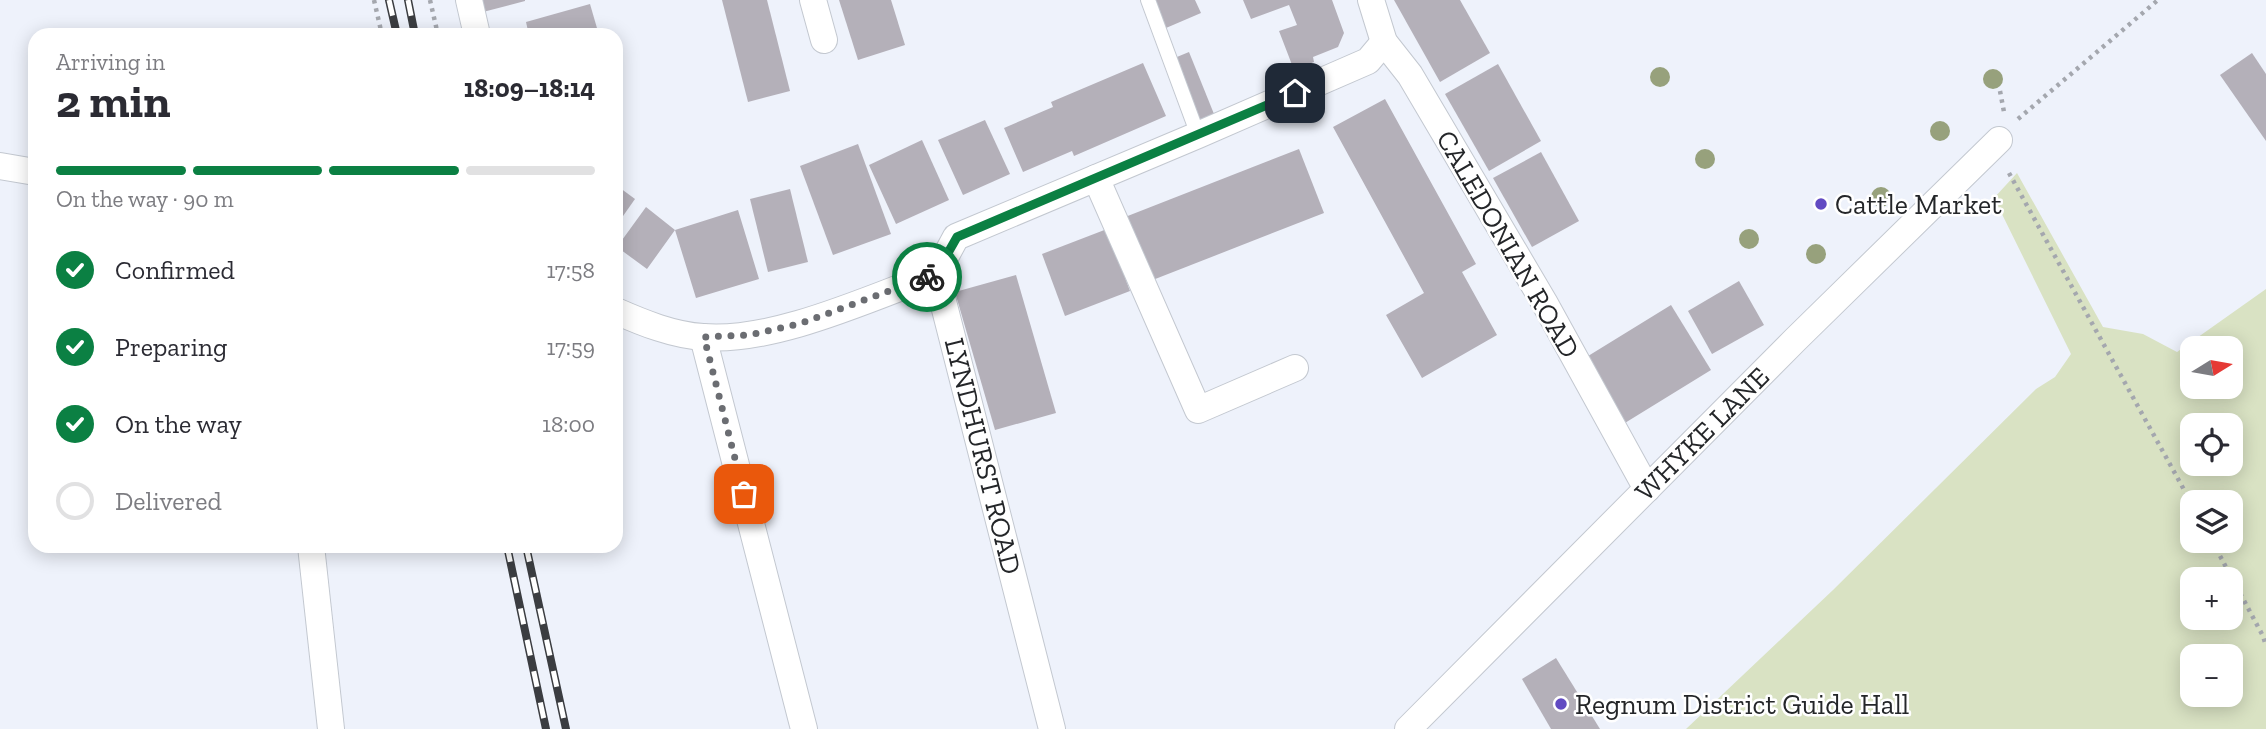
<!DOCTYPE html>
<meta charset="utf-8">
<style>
:root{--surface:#fff;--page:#f2f2f3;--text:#2b2b33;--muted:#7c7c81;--line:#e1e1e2;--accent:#0b8043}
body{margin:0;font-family:"Zilla Slab",serif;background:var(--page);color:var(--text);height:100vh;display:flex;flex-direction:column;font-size:26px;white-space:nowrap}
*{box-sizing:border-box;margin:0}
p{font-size:23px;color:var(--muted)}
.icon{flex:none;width:38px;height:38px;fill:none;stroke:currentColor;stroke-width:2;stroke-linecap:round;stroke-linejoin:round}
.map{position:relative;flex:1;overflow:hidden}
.drawer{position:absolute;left:28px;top:28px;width:595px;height:525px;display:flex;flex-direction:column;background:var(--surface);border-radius:21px;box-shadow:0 4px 18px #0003}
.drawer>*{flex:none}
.needle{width:46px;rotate:79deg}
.buttons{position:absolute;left:2180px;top:336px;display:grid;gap:14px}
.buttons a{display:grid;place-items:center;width:63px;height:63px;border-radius:14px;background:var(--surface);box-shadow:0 4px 18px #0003;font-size:35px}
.pin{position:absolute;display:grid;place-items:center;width:60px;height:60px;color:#fff;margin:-30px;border-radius:14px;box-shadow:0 4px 10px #0006}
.courier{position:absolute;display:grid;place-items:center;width:70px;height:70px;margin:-35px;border:5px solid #0b8043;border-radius:50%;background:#fff;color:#222;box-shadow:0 2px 9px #0007}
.summary em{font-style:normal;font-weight:800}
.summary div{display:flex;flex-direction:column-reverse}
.summary{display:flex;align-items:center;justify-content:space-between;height:119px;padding:0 28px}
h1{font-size:46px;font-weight:800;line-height:52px}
.bar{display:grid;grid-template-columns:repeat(4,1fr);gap:10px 7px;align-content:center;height:84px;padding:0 28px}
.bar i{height:9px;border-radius:5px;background:var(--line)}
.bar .selected{background:var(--accent)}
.bar p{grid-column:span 4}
ol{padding:0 28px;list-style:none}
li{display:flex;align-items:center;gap:21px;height:77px}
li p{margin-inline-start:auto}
li .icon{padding:7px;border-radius:50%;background:var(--accent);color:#fff;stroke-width:4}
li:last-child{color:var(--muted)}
li i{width:38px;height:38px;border:4px solid var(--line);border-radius:50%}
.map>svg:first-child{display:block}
.green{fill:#d9e2c3;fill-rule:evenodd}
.building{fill:#b4b0b9}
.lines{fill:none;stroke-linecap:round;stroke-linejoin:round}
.service-casing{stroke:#c3c8d0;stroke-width:16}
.minor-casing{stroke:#c3c8d0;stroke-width:28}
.path{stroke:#a4a7ae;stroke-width:4.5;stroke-dasharray:3.5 5;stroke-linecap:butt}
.service{stroke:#fff;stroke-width:14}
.minor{stroke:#fff;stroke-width:26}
.rail-casing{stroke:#3b3d41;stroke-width:8}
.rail{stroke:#fff;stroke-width:5;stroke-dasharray:16;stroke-linecap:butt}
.tree{fill:#97a17c}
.done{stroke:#6b6d72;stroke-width:7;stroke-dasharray:0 12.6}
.route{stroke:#0b8043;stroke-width:9}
.poi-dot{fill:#614ac2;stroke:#fff;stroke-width:2.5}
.labels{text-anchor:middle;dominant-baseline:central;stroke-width:5;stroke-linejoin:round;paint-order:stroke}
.poi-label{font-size:28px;fill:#242629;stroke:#fff;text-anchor:start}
.street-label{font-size:28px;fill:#242629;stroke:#fff}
</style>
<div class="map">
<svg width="2266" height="729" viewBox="0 0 2266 729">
<rect width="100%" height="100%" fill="#eef2fb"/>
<path class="green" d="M2017 173 2103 327 2143 334 2177 352 2266 289V729H1686L1833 590 2036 389 2055 377 2071 354 1994 198ZM2193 348H2231V387H2193ZM2193 425H2231V464H2193ZM2231 502V541H2193V502ZM2193 579H2231V618H2193ZM2193 656H2231V695H2193Z"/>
<g class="building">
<path d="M480 0H525V1L483 12Z"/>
<path d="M722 0H767L790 91 748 102Z"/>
<path d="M839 0H891L905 45 858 60Z"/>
<path d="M1155 0H1195L1201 13 1166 28Z"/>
<path d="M1243 0H1332L1344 33 1338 47 1313 57 1314 62 1294 70 1279 31 1297 25 1289 5 1251 19Z"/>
<path d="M1394 0H1460L1490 53 1440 82Z"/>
<path d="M590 4 599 35H529L526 22Z"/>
<path d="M1189 52 1214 114 1198 121 1172 59Z"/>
<path d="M2252 53 2266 74V141L2220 75Z"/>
<path d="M1143 63 1166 116 1074 156 1072 151 1023 172 1004 128 1053 107 1051 102Z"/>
<path d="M1498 64 1541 141 1489 171 1445 94Z"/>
<path d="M1385 99 1476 264 1462 272 1497 335 1422 378 1386 315 1424 293 1333 127Z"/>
<path d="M985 120 1010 174 963 195 938 140Z"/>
<path d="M922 140 949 200 896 224 869 165Z"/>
<path d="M858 144 891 234 833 255 800 166Z"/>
<path d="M1299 149 1324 213 1145 283 1120 219Z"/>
<path d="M1541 152 1579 221 1532 247 1493 178Z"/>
<path d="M616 185 635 199 616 226Z"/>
<path d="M790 189 808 262 768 272 750 199Z"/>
<path d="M646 207 675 230 738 210 759 279 696 298 675 230 647 269 617 247Z"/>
<path d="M1107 229 1130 291 1065 316 1042 254Z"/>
<path d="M1016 275 1056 413 995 430 955 292Z"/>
<path d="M1739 281 1764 325 1712 354 1688 311Z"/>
<path d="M1671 305 1711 370 1620 426 1580 361Z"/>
<path d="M1556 658 1600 729H1551L1522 679Z"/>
</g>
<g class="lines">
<g class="service-casing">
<path id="service" d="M1148 0 1198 135"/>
</g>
<g class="minor-casing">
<g id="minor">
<path d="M469 0 477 35"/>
<path d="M813 0 824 40"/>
<path d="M1371 0 1384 42 1410 75 1544 302 1647 489"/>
<path d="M0 166 35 172"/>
<path d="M1096 178 1198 410 1295 368"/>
<path d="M616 311C643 323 673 335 703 337 774 343 870 298 936 274"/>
<path d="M703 337 804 729"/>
<path d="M311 546 331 729"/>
<path d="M1052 729 936 274 956 237 1198 135 1368 61 1384 42"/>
<path d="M1408 729 1795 340 1999 140"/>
</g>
</g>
<g class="path">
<path d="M374 0 382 35"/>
<path d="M430 0 438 35"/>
<path d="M2000 91 2004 112"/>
<path d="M2018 119 2158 0"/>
<path d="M2009 173 2193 506"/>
<path d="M2212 541 2263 636 2266 646"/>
</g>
<use href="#service" class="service"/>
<use href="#minor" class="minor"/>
<g class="rail-casing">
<g id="rail">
<path d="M389 0 397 35"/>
<path d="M408 0 415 35"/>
<path d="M507 546 546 729"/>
<path d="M526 546 566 729"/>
</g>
</g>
<use href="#rail" class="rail"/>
</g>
<g class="tree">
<circle cx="1660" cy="77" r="10"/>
<circle cx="1993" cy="79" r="10"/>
<circle cx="1940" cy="131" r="10"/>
<circle cx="1705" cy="159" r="10"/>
<circle cx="1881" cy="197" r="10"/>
<circle cx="1749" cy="239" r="10"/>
<circle cx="1816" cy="254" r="10"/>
</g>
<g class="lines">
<path class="done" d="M744 494 704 337 749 335 799 324 927 277"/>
<path class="route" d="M927 277 936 274 957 237 1295 93"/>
</g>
<g class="poi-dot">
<circle cx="1821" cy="204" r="7"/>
<circle cx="1561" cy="704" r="7"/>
</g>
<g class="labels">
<g class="poi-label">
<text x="1835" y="204">Cattle Market</text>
<text x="1575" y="704">Regnum District Guide Hall</text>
</g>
<g class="street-label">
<text transform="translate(1508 244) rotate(60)">CALEDONIAN ROAD</text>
<text transform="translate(1702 434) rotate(-45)">WHYKE LANE</text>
<text transform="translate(983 456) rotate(76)">LYNDHURST ROAD</text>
</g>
</g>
</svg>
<div class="buttons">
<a><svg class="needle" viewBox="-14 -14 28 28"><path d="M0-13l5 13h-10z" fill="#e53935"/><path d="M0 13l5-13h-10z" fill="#7c7c81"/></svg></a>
<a><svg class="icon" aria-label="locate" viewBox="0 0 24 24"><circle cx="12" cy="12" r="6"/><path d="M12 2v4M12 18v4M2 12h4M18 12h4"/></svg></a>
<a><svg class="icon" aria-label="layers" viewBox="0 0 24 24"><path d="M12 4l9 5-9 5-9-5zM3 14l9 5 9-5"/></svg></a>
<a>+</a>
<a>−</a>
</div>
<div class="pin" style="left:744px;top:494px;background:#ea580c"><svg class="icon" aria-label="bag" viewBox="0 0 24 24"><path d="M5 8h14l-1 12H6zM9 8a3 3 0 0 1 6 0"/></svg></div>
<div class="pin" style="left:1295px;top:93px;background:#1f2937"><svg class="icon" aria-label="home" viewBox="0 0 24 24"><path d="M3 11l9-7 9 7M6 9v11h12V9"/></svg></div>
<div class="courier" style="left:927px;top:277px"><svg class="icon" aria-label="bike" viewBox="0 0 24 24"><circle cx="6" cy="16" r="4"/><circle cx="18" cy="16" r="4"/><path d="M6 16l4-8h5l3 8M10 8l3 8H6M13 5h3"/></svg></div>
<section class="drawer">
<div class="summary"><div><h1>2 min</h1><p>Arriving in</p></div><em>18:09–18:14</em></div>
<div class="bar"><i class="selected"></i><i class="selected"></i><i class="selected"></i><i></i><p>On the way · 90 m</p></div>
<ol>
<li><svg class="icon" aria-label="check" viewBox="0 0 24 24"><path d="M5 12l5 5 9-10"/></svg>Confirmed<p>17:58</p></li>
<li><svg class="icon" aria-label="check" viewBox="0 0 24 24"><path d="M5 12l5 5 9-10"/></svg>Preparing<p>17:59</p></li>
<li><svg class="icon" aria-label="check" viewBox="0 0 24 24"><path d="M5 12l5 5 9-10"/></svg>On the way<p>18:00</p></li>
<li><i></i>Delivered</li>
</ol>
</section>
</div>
